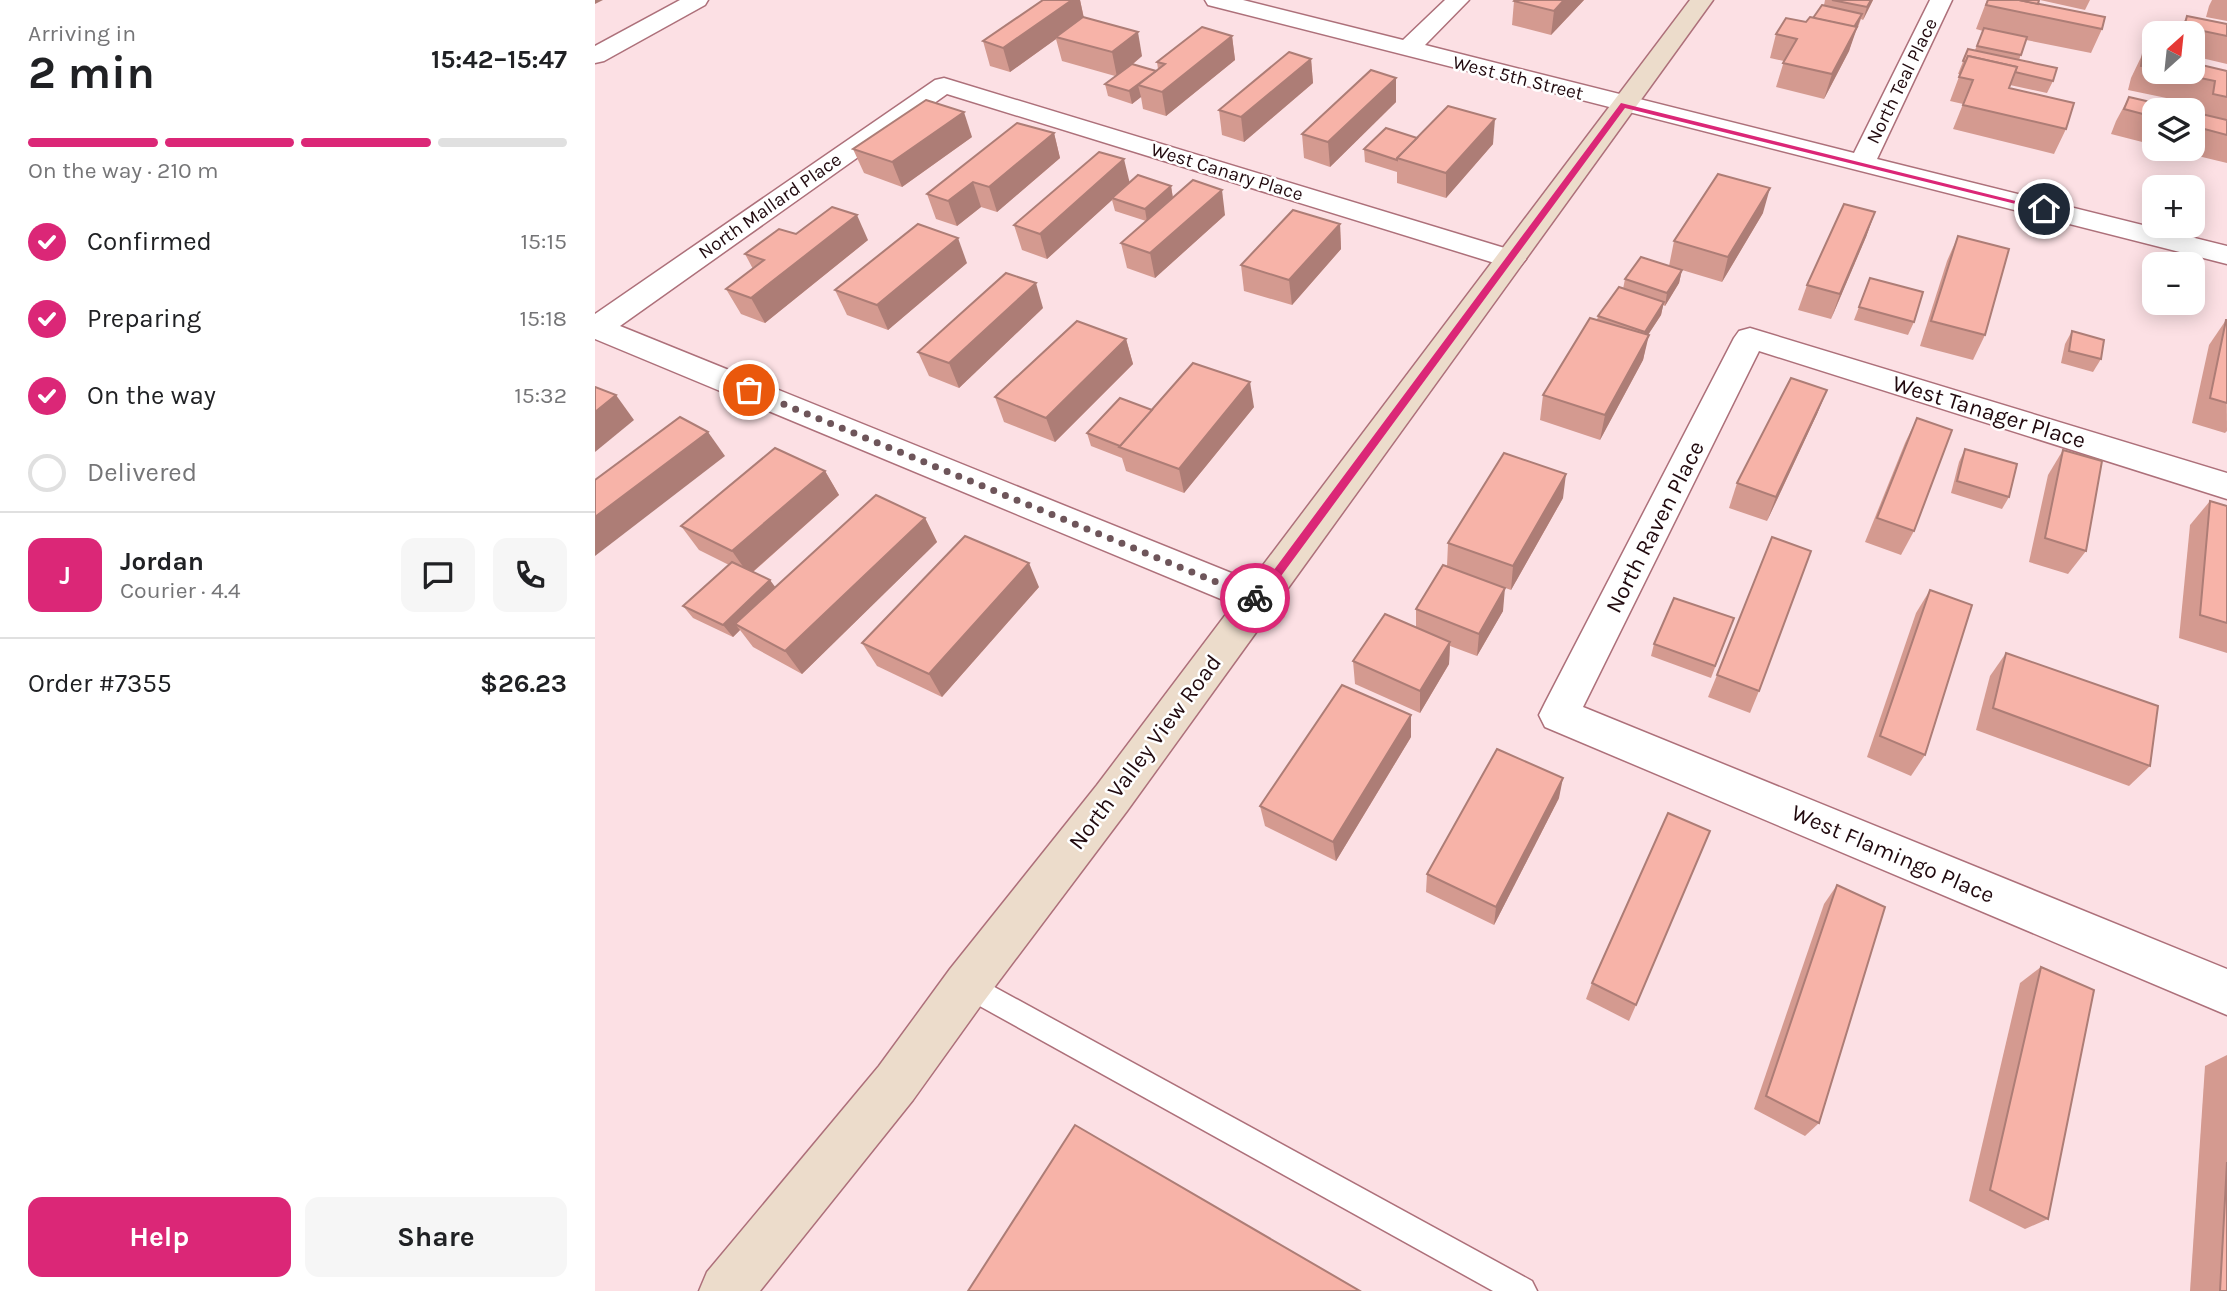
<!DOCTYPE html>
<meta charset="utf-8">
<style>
:root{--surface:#fff;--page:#f6f6f6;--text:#202124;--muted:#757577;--line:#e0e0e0;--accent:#db2777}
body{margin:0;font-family:Karla,sans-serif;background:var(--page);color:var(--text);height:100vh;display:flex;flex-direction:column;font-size:26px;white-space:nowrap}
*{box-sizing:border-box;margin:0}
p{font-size:23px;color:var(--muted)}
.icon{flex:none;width:38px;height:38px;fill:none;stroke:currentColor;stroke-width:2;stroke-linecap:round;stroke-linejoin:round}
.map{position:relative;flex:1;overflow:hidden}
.drawer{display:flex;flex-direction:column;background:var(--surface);width:595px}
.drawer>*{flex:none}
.needle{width:46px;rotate:27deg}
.buttons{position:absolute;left:1547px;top:21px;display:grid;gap:14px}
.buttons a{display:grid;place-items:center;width:63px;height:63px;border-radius:14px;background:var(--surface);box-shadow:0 4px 18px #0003;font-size:35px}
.pin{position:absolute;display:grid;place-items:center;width:60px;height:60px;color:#fff;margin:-30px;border:4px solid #fff;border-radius:50%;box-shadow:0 2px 7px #0007}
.courier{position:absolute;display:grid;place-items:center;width:70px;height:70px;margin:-35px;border:5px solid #db2777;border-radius:50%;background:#fff;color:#222;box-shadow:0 2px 9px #0007}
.overview em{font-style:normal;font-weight:700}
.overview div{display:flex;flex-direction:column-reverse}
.overview{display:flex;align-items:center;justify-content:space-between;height:119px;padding:0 28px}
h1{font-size:46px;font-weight:700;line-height:52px}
.bar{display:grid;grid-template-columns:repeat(4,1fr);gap:10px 7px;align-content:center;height:84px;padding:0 28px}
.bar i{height:9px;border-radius:5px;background:var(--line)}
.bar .on{background:var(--accent)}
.bar p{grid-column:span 4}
.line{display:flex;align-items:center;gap:18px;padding:0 28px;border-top:2px solid var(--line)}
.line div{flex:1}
.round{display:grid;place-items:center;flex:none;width:74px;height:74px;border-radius:14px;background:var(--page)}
ol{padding:0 28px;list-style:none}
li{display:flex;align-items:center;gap:21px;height:77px}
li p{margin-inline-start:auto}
li .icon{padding:7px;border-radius:50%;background:var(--accent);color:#fff;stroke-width:4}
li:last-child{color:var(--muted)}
li i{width:38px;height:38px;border:4px solid var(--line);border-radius:50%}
.primary-button{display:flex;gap:14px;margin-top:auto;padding:14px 28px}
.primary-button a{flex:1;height:80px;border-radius:14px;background:var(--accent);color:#fff;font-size:28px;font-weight:700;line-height:80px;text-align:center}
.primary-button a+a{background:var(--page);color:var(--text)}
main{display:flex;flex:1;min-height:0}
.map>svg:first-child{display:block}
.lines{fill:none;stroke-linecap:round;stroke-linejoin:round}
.lane-casing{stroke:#ad707a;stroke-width:3}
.street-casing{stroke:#ad707a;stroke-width:3}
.secondary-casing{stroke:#ad707a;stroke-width:3}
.lane{fill:#fff;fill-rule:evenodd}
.street{fill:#fff;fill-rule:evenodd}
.secondary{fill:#ecdccb;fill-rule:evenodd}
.wall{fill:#d49a90}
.shaded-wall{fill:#ad7d76}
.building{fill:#f7b3a8;stroke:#ad7d76;stroke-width:2}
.route{fill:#db2777}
.done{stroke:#6e555a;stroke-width:7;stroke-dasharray:0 12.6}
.labels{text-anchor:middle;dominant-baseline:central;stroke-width:5;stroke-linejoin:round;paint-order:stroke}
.far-street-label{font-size:19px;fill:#210a0f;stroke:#fff}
.street-label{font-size:23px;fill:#210a0f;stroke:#fff}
</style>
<main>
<section class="drawer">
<div class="overview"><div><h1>2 min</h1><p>Arriving in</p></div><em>15:42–15:47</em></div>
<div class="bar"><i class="on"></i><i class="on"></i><i class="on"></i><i></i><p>On the way · 210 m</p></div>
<ol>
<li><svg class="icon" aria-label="check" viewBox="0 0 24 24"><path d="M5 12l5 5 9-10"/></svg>Confirmed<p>15:15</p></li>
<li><svg class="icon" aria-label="check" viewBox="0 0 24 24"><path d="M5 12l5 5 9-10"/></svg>Preparing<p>15:18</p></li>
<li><svg class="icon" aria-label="check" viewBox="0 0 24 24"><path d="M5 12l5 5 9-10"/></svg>On the way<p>15:32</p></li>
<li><i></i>Delivered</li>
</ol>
<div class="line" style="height:126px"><b class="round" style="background:var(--accent);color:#fff">J</b><div><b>Jordan</b><p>Courier · 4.4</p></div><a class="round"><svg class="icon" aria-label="chat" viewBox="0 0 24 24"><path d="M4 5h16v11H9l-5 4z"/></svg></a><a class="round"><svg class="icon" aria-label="phone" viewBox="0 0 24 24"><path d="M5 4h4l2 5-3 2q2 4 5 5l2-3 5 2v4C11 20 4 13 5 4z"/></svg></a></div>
<div class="line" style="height:91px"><div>Order #7355</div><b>$26.23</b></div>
<div class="primary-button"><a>Help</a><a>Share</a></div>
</section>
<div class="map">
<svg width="1632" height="1291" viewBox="0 0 1632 1291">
<rect width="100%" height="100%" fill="#fce0e4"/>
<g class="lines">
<g class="lane-casing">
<path id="lane" d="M372 972 937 1281 942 1291H898L363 994 359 985 363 976Z"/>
</g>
<g class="street-casing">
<g id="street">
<path d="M85 0H113L110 5 9 61 0 63V46Z"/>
<path d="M610 0H648L808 40 850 0H874L830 45 1259 153 1335 0H1357L1282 159 1632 246V264L613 5Z"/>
<path d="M349 78 926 253 931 259 926 265 916 268 906 265 352 94 25 326 676 589 682 599 676 609 663 614 650 609 0 339V314L340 80Z"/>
<path d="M1155 328 1632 473V499L1164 351 988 707 1632 969V1015L950 727 944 715 950 703 1139 338 1144 331Z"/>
</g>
</g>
<g class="secondary-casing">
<path id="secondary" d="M1095 0H1118L532 811 389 1001 318 1100 165 1291H104L112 1272 284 1066 355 969 502 785Z"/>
</g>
<use href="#lane" class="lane"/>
<use href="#street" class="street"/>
<use href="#secondary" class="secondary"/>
</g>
<g class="wall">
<path d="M448 0H485L489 18 547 56 538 64 561 71 563 69 562 62 637 36 640 60 571 116 548 109 546 97 537 104 513 96 510 84 520 76 467 61 461 39 415 72 395 66 388 41Z"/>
<path d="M989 0 956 35 917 25 919 1Z"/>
<path d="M1230 0H1278L1268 20 1266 19 1263 27 1260 31 1254 51 1229 99 1181 87 1189 61 1175 58 1181 34 1211 22 1218 18 1229 5Z"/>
<path d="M1392 0 1443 4 1507 29 1496 53 1431 40 1424 60 1458 81 1452 93 1415 85 1414 88 1471 129 1459 154 1358 129 1368 104 1355 101 1365 74H1363L1373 49 1380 50 1388 31 1381 29Z"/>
<path d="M1445 0H1495L1490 10Z"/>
<path d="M1617 0H1632V21L1611 17 1614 6Z"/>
<path d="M1592 16 1632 24V64L1598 56V33H1583Z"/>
<path d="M1548 53 1559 56V72L1632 71V163L1574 149H1598V112L1604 114 1605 105 1533 90 1536 78Z"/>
<path d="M716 59 718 83 649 142 627 135 624 110Z"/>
<path d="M801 78V102L735 167 709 158 707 134Z"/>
<path d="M1534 97 1559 110V145L1516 134 1521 121Z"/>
<path d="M459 133 465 158 402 212 386 207 362 226 341 219 332 194Z"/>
<path d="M377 137 307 187 269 173 258 149Z"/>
<path d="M822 138 898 144 851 198 802 183V172L770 162 769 149Z"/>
<path d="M534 183 576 186 578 198 630 215 560 278 532 268 526 243 551 221 520 211 517 200 452 259 427 250 419 225Z"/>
<path d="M1280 212 1271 237 1236 319 1203 310 1212 285Z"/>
<path d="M1168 213 1127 282 1087 270 1084 283 1070 306 1068 305 1066 315 1053 335 1048 360 1005 440 945 420 948 395 1002 320 1003 316 1028 289 1030 279 1074 266 1079 241Z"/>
<path d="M745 224 746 249 697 305 649 291 646 265Z"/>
<path d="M201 234 273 240 170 323 146 314 131 289 158 269 150 254Z"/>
<path d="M1363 236 1390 335 1378 360 1325 346 1352 261Z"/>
<path d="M372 263 293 330 252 315 240 290Z"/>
<path d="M1275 278 1319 322 1313 335 1259 320Z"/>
<path d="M448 308 364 388 334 376 323 352Z"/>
<path d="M1631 320 1632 431 1630 433 1597 423 1614 345Z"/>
<path d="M1477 331 1506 359 1498 372 1466 363 1470 344Z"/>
<path d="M531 339 538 364 460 442 409 422 400 397Z"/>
<path d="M1232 390 1222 414 1172 521 1134 508 1142 483Z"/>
<path d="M659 407 589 493 531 471 527 458 496 446 492 433 557 410Z"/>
<path d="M1322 418 1319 531 1306 555 1270 542 1310 443Z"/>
<path d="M1370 449 1414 497 1407 509 1356 493 1364 462Z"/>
<path d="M1468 450 1491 551 1473 574 1434 562 1453 475Z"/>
<path d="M230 471 244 495 158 572 180 587 330 518 342 542 207 674 158 647 145 630 138 637 98 618 88 606 134 565 104 550 86 526Z"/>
<path d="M968 498 916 590 877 576 908 611 882 656 855 646 854 664 825 713 760 684 758 661 821 627V609L852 566 853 543Z"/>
<path d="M1615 501 1632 506V653L1584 638 1595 525Z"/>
<path d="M444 587 347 697 282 666 267 643Z"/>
<path d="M1335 590 1330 755 1316 776 1272 757 1321 613Z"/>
<path d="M1139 618 1116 678 1056 656 1059 644Z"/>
<path d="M1411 653 1555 766 1534 786 1381 730 1395 676Z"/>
<path d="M1122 675 1164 691 1155 713 1113 697Z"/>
<path d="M816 737 741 861 670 826 665 806Z"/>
<path d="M964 798 899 925 831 892 832 874Z"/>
<path d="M1242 885 1224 1123 1210 1136 1159 1109 1229 904Z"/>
<path d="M1446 967 1453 1219 1430 1229 1374 1201 1425 983Z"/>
<path d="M997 983 1041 1005 1034 1021 991 999Z"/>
<path d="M1632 1055V1291H1595L1610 1066Z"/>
</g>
<g class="shaded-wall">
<path d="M0 0H8L0 4Z"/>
<path d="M477 0H485L489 19 461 37V39L415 72 408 48Z"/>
<path d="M969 0H989L956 35 959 11Z"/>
<path d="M1276 0H1278L1268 20 1272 7Z"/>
<path d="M1267 14 1254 51 1229 99 1237 74 1256 31Z"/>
<path d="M543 32 547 56 522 77 517 52Z"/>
<path d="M637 36 640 60 571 116 567 92Z"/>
<path d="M716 59 718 83 649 142 646 117Z"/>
<path d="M561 71 543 85 546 97 537 104 534 91Z"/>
<path d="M801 78V102L735 167 733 142Z"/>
<path d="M369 112 377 137 307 187 297 162Z"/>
<path d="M900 119 898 144 851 198V173Z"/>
<path d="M459 133 465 158 402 212 394 187Z"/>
<path d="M529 159 535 184 517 198V200L452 259 445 234Z"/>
<path d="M378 182 386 207 362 226 353 201Z"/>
<path d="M576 186 578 199 552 222 550 209Z"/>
<path d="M1175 188 1168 213 1127 282 1133 257Z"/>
<path d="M627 190 630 215 560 278 555 253Z"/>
<path d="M1280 212 1271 237 1236 319 1245 294Z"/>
<path d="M262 215 273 240 170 323 156 298Z"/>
<path d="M745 224 746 249 697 305 694 280Z"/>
<path d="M363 238 372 263 293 330 282 305Z"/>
<path d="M1087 270 1084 283 1070 306 1072 293Z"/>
<path d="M441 283 448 308 364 388 354 363Z"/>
<path d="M1069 302 1066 315 1047 344 1050 332Z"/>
<path d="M1054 335 1048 360 1005 440 1010 415Z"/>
<path d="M531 339 538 364 460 442 451 418Z"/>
<path d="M655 382 659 407 589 493 584 469Z"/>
<path d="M1232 390 1222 414 1172 521 1181 497Z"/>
<path d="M21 395 39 420 0 452V412Z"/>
<path d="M113 432 130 456 0 556V517Z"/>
<path d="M230 471 244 495 154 575 137 551Z"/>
<path d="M971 474 968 498 916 590 918 566Z"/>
<path d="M330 518 342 542 207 674 190 651Z"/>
<path d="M434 563 444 587 347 697 334 674Z"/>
<path d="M175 580 184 592 140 624 145 630 138 637 128 625Z"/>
<path d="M910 588 908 611 882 656 884 634Z"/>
<path d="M855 642 854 664 825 713V691Z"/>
<path d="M816 715V737L741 861 738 842Z"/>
<path d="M968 778 964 798 899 925 901 907Z"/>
</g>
<g class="building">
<path d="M448 0H477L408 48 388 41Z"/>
<path d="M920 0H969L959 11 919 1Z"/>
<path d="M1237 0H1276L1272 7Z"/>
<path d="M1393 0H1424L1510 17 1507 29 1391 5Z"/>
<path d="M1424 0H1444L1443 4Z"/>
<path d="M1227 5 1267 14 1259 27 1218 18Z"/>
<path d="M1592 16 1632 24V36L1589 27Z"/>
<path d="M488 17 543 32 517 52 461 37Z"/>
<path d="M1215 17 1262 27 1237 74 1188 63 1202 39 1181 34 1191 18 1211 22Z"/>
<path d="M607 27 637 36 567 92 543 85 570 64 562 62Z"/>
<path d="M1389 28 1432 37 1426 55 1382 46Z"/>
<path d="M1373 49 1462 68 1458 81 1420 72 1422 67 1373 56 1371 62 1368 61Z"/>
<path d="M694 52 716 59 646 117 624 110Z"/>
<path d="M1548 53 1559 56V68L1546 66Z"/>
<path d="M1373 56 1422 67 1414 88 1479 103 1471 129 1368 105 1378 80 1364 77Z"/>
<path d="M1598 63 1632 71V97L1618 94 1620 81 1576 72H1598Z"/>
<path d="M537 64 561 71 534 91 510 84Z"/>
<path d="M776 70 801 78 733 142 707 134Z"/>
<path d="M1534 97 1590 110H1559V117L1529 109Z"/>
<path d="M331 100 369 112 297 162 258 149Z"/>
<path d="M853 106 900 119 851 173 802 158Z"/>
<path d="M1598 112 1632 120V135L1598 126Z"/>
<path d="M422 123 459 133 394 187 378 182 353 201 332 194Z"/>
<path d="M791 128 822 138 802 158V160L769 149Z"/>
<path d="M504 152 529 159 445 234 419 225Z"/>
<path d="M1123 174 1175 188 1133 257 1079 241Z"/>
<path d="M543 175 576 186 550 209 517 198Z"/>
<path d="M598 180 627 190 555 253 526 243Z"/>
<path d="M1249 204 1280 212 1245 294 1212 285Z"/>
<path d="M237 207 262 215 156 298 131 289 169 260 150 254 184 229 201 234Z"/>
<path d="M698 210 745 224 694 280 646 265Z"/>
<path d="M323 224 363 238 282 305 240 290Z"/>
<path d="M1363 236 1414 249 1390 335 1336 321Z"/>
<path d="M1046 257 1087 270 1072 293 1030 279Z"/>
<path d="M411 273 441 283 354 363 323 352Z"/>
<path d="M1275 278 1328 292 1319 322 1264 307Z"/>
<path d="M1024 287 1069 302 1050 332 1003 316Z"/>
<path d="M995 318 1054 335 1010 415 948 395Z"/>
<path d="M1631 320H1632V403L1615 398Z"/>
<path d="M482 321 531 339 451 418 400 397Z"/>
<path d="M1477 331 1509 340 1506 359 1474 351Z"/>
<path d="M598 363 655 382 584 469 524 447Z"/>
<path d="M1196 378 1232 390 1181 497 1142 483Z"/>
<path d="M0 387 21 395 0 412Z"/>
<path d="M525 398 557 410 525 446 492 433Z"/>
<path d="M85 417 113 432 0 517V480Z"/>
<path d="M1322 418 1357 430 1319 531 1282 518Z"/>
<path d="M180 448 230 471 137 551 86 526Z"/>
<path d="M1370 449 1422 464 1414 497 1362 481Z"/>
<path d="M1468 450 1507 461 1491 551 1450 538Z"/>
<path d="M909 453 971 474 918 566 853 543Z"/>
<path d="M281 495 330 518 190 651 140 624Z"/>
<path d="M1615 501 1632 506V623L1605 615Z"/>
<path d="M370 536 434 563 334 674 267 643Z"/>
<path d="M1177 537 1216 551 1164 691 1122 675Z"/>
<path d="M137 562 175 580 128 625 88 606Z"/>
<path d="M848 565 910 588 884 634 821 609Z"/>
<path d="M1335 590 1377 605 1330 755 1285 736Z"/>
<path d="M1079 598 1139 618 1120 666 1059 644Z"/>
<path d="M790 614 855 642 825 691 758 661Z"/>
<path d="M1411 653 1563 706 1555 766 1398 708Z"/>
<path d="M747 685 816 715 738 842 665 806Z"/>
<path d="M902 749 968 778 901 907 832 874Z"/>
<path d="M1073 813 1115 831 1041 1005 997 983Z"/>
<path d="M1242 885 1290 907 1224 1123 1171 1096Z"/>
<path d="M1446 967 1499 990 1453 1219 1395 1190Z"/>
<path d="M480 1125 765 1291H373Z"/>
<path d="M1632 1162V1291H1625Z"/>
</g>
<path class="route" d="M1026 103 1453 209 1449 211 1030 108 667 602 656 601V594H661Z"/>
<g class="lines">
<path class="done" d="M154 390 660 598"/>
</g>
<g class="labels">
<g class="far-street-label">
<text transform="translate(923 78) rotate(14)">West 5th Street</text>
<text transform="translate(1307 81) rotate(-64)">North Teal Place</text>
<text transform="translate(632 172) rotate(17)">West Canary Place</text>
<text transform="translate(175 206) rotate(-35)">North Mallard Place</text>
</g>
<g class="street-label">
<text transform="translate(1394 412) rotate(17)">West Tanager Place</text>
<text transform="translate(1060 527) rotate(-63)">North Raven Place</text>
<text transform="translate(550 752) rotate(-53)">North Valley View Road</text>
<text transform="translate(1298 854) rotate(23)">West Flamingo Place</text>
</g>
</g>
</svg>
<div class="buttons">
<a><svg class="needle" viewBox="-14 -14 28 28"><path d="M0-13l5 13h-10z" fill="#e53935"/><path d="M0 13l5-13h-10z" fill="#757577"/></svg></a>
<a><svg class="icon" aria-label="layers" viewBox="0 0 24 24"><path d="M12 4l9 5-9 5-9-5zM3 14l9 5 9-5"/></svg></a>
<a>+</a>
<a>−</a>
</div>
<div class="pin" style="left:154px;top:390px;background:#ea580c"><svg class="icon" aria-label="bag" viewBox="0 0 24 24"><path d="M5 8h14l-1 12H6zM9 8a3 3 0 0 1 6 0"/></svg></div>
<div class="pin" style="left:1449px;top:209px;background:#1f2937"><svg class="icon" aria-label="home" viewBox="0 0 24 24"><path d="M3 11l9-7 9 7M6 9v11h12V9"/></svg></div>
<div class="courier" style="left:660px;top:598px"><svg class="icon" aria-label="bike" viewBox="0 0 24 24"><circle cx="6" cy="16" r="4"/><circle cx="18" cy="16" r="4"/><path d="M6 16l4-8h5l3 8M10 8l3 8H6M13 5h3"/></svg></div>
</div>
</main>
